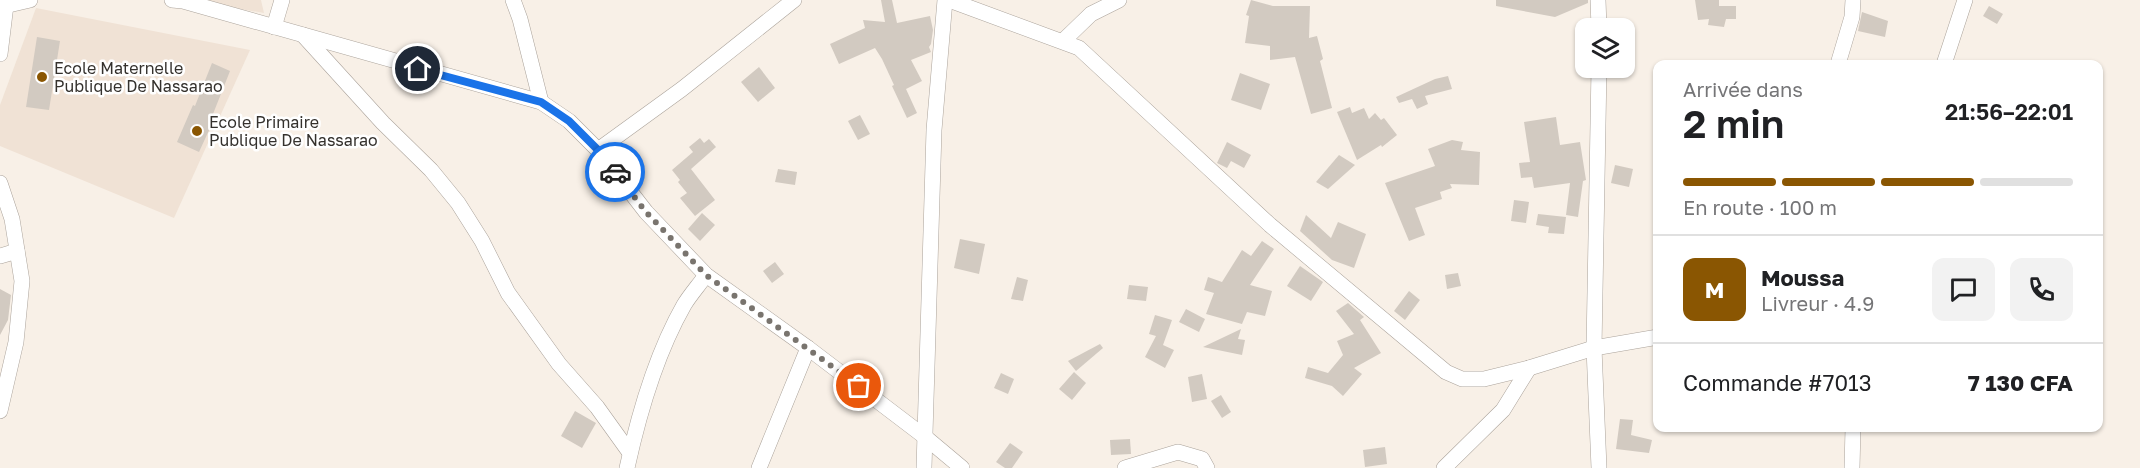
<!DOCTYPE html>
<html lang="fr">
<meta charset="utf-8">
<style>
:root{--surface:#fff;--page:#f2f2f2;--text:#202124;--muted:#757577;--line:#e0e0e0;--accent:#8a5602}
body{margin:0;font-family:"Golos Text",sans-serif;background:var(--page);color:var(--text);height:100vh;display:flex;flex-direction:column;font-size:22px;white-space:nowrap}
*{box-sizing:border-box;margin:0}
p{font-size:20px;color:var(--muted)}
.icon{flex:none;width:33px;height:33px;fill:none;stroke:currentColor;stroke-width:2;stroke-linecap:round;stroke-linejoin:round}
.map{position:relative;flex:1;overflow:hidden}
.side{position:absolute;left:1653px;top:60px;width:450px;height:372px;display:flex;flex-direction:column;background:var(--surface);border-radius:12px;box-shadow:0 2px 4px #0004}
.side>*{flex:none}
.controls{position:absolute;left:1575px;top:18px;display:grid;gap:12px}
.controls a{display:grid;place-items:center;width:60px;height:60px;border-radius:12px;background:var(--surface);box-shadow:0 2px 4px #0004;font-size:30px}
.pin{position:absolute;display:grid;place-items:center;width:51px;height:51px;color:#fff;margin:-26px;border:3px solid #fff;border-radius:50%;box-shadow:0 2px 6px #0007}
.courier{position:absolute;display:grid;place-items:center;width:60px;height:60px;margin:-30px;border:4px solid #1a73e8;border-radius:50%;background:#fff;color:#222;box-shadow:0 2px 8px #0007}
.overview em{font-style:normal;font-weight:600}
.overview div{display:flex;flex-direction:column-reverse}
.overview{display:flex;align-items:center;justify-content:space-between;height:102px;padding:0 30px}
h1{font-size:39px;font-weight:600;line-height:45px}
.bar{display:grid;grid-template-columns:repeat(4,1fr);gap:9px 6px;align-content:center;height:72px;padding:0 30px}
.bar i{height:8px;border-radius:4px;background:var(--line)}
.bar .on{background:var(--accent)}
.bar p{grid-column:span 4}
.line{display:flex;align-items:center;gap:15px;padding:0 30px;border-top:2px solid var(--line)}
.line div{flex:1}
.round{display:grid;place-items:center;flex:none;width:63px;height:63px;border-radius:12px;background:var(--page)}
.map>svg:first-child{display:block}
.built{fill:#f0e2d5}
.building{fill:#d2cac1}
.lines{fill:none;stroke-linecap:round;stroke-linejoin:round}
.minor-casing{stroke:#aba39b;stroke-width:16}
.minor{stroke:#fff;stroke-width:15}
.done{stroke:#79746e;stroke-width:6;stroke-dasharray:0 10.8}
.route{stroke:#1a73e8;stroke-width:8}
.poi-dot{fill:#8a5602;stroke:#fff;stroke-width:2}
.labels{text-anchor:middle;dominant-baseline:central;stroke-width:5;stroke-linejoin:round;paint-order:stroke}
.poi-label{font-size:16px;fill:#34312d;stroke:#fff;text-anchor:start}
</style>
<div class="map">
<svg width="2140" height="468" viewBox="0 0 2140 468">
<rect width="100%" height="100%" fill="#f8f0e7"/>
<g class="built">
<path d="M188 0H261L264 13Z"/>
<path d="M36 8 250 50 174 218 0 146V105Z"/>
</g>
<g class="building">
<path d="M881 0H892L897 23 930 16 933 30 931 44 929 47 931 52 911 60 922 81 906 89 917 113 907 118 892 86 894 85 882 59 875 48 839 64 830 44 865 28 863 20 885 22Z"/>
<path d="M1251 0 1273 6H1310L1309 38 1317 36 1323 59 1320 61 1332 108 1311 114 1295 57 1270 60V46L1245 43 1249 16 1246 15Z"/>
<path d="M1496 0H1588V3L1555 17 1496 6Z"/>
<path d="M1695 0H1719V6H1736V19H1726L1724 27 1708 25 1709 19 1698 20Z"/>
<path d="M1989 6 2003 14 1997 24 1983 16Z"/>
<path d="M1862 12 1888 21 1885 37 1858 31Z"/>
<path d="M37 37 60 41 49 110 26 107Z"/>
<path d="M212 63 230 71 213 114 216 115 199 152 177 142 193 105 195 106Z"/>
<path d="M759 67 775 88 758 102 741 82Z"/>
<path d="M1240 73 1270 84 1261 110 1231 100Z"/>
<path d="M1448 76 1452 89 1425 96 1428 104 1417 109 1412 99 1399 103 1396 97 1435 79Z"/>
<path d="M1350 107 1352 113 1364 108 1369 119 1375 113 1381 120 1384 118 1397 135 1382 147 1381 145 1357 160 1337 112Z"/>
<path d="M860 115 870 134 858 140 848 121Z"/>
<path d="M1556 117 1560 145 1580 142 1586 180 1583 181 1578 217 1566 215 1570 183 1534 188 1532 177 1521 178 1519 163 1530 162 1524 122Z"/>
<path d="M700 138 704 143 709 139 716 147 691 169 715 200 695 216 680 198 687 193 678 182 680 180 672 170 693 152 689 147Z"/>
<path d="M1452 140 1463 142 1461 150 1480 152 1479 185 1450 184 1452 188 1440 192 1442 199 1415 208 1425 235 1409 241 1385 183 1435 166 1428 149Z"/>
<path d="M1227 142 1251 155 1244 168 1231 161 1227 168 1217 163Z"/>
<path d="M1339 155 1355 165 1328 189 1316 182Z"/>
<path d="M1615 165 1633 169 1629 187 1611 183Z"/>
<path d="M778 169 797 172 795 185 775 182Z"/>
<path d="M1514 200 1529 202 1526 223 1511 221Z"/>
<path d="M702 213 715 225 700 241 688 229Z"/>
<path d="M1538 214 1566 217 1564 234 1548 233 1549 227 1536 225Z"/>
<path d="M1306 215 1331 238 1338 222 1366 234 1354 268 1332 260 1300 231Z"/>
<path d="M960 239 985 244 979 274 954 268Z"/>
<path d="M1262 241 1274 249 1250 285 1272 291 1265 316 1247 312 1242 324 1206 314 1214 293 1204 290 1208 277 1222 282 1242 250 1251 256Z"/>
<path d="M775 262 784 274 772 283 763 271Z"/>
<path d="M1300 266 1323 282 1311 301 1287 286Z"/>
<path d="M1458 273 1461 286 1447 289 1445 275Z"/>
<path d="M1017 277 1028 280 1023 301 1011 299Z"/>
<path d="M1129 285 1148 287 1146 301 1127 299Z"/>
<path d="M0 289 11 295 8 320 0 335Z"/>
<path d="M1409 291 1420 300 1405 320 1394 311Z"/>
<path d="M1348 303 1364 317 1360 320 1381 353 1354 368 1362 374 1343 396 1332 386 1305 378 1308 367 1328 373 1343 355 1337 341 1354 334 1336 311Z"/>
<path d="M1186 309 1205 319 1199 332 1179 322Z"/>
<path d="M1155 315 1172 320 1163 345 1174 350 1165 368 1145 357 1156 336 1149 334Z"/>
<path d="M1241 329 1238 339 1245 340 1242 355 1203 347Z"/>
<path d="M1100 344 1103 348 1076 371 1068 361Z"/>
<path d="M1074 372 1086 383 1072 400 1059 389Z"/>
<path d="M1001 373 1014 379 1008 394 994 388Z"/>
<path d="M1202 374 1207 399 1192 402 1188 377Z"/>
<path d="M1221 395 1231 412 1222 418 1211 401Z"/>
<path d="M575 411 596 423 582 448 561 436Z"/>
<path d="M1620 419 1633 420 1631 435 1652 440 1649 453 1616 449Z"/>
<path d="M1130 439 1131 454 1111 455 1110 440Z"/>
<path d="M1010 443 1023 452 1012 468H1005L996 462Z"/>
<path d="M1385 447 1387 464 1365 467 1363 450Z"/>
</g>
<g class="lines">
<g class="minor-casing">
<g id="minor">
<path d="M172 0 183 1 541 102 569 121 598 150 646 212 706 275 808 348 925 437 962 468"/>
<path d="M513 0 520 19 541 102"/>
<path d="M949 0 1079 48 1270 225 1446 372 1462 379H1484L1529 368 1594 348 1658 337"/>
<path d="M1598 0 1599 28"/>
<path d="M0 7 30 0"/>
<path d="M274 27 282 0"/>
<path d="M303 35 383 123 431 170 458 203 482 241 508 293 559 364 597 407 630 453"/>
<path d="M1063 41 1091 14 1119 0"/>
<path d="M0 54 6 5"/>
<path d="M1838 64 1852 17 1853 0"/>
<path d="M1944 64 1965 0"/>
<path d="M1599 68 1594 348 1599 468"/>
<path d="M598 150 682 89 794 0"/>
<path d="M0 183 12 219 22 281 16 342 0 411"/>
<path d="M0 256 17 251"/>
<path d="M627 468C639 413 656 354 684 305 690 295 699 285 706 275"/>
<path d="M759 468 808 348"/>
<path d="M924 468 934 130 945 0"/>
<path d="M1125 468 1178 452 1202 459 1207 468"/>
<path d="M1444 468 1503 410 1529 368"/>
<path d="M1852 468 1853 428"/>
</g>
</g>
<use href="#minor" class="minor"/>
</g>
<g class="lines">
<path class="done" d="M615 172 646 212 706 275 859 386"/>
<path class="route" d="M418 69 541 102 569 121 598 150 615 172"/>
</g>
<g class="poi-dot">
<circle cx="42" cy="77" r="6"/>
<circle cx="197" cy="131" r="6"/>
</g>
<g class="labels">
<g class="poi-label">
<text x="54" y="68">Ecole Maternelle<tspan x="54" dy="18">Publique De Nassarao</tspan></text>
<text x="209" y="122">Ecole Primaire<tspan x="209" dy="18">Publique De Nassarao</tspan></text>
</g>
</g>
</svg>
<div class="controls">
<a><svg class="icon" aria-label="layers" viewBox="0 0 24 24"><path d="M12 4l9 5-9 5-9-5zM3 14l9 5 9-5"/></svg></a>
</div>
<div class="pin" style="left:859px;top:386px;background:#ea580c"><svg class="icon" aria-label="bag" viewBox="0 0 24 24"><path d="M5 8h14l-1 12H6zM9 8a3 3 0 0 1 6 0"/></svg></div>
<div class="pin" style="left:418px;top:69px;background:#1f2937"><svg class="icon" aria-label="home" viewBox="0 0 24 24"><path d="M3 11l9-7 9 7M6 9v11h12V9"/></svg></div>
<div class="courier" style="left:615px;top:172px"><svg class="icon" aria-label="car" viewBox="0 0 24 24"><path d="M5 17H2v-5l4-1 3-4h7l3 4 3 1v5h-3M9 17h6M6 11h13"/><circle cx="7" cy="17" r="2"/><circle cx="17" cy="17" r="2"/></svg></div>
<section class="side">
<div class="overview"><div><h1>2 min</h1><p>Arrivée dans</p></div><em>21:56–22:01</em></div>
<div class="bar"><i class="on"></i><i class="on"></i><i class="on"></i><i></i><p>En route · 100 m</p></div>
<div class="line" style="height:108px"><b class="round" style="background:var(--accent);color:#fff">M</b><div><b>Moussa</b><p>Livreur · 4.9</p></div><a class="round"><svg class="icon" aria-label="chat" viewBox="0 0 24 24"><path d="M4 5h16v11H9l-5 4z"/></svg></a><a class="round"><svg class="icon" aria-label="phone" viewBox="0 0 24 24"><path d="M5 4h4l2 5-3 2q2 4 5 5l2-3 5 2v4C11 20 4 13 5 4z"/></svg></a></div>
<div class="line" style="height:78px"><div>Commande #7013</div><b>7 130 CFA</b></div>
</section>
</div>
